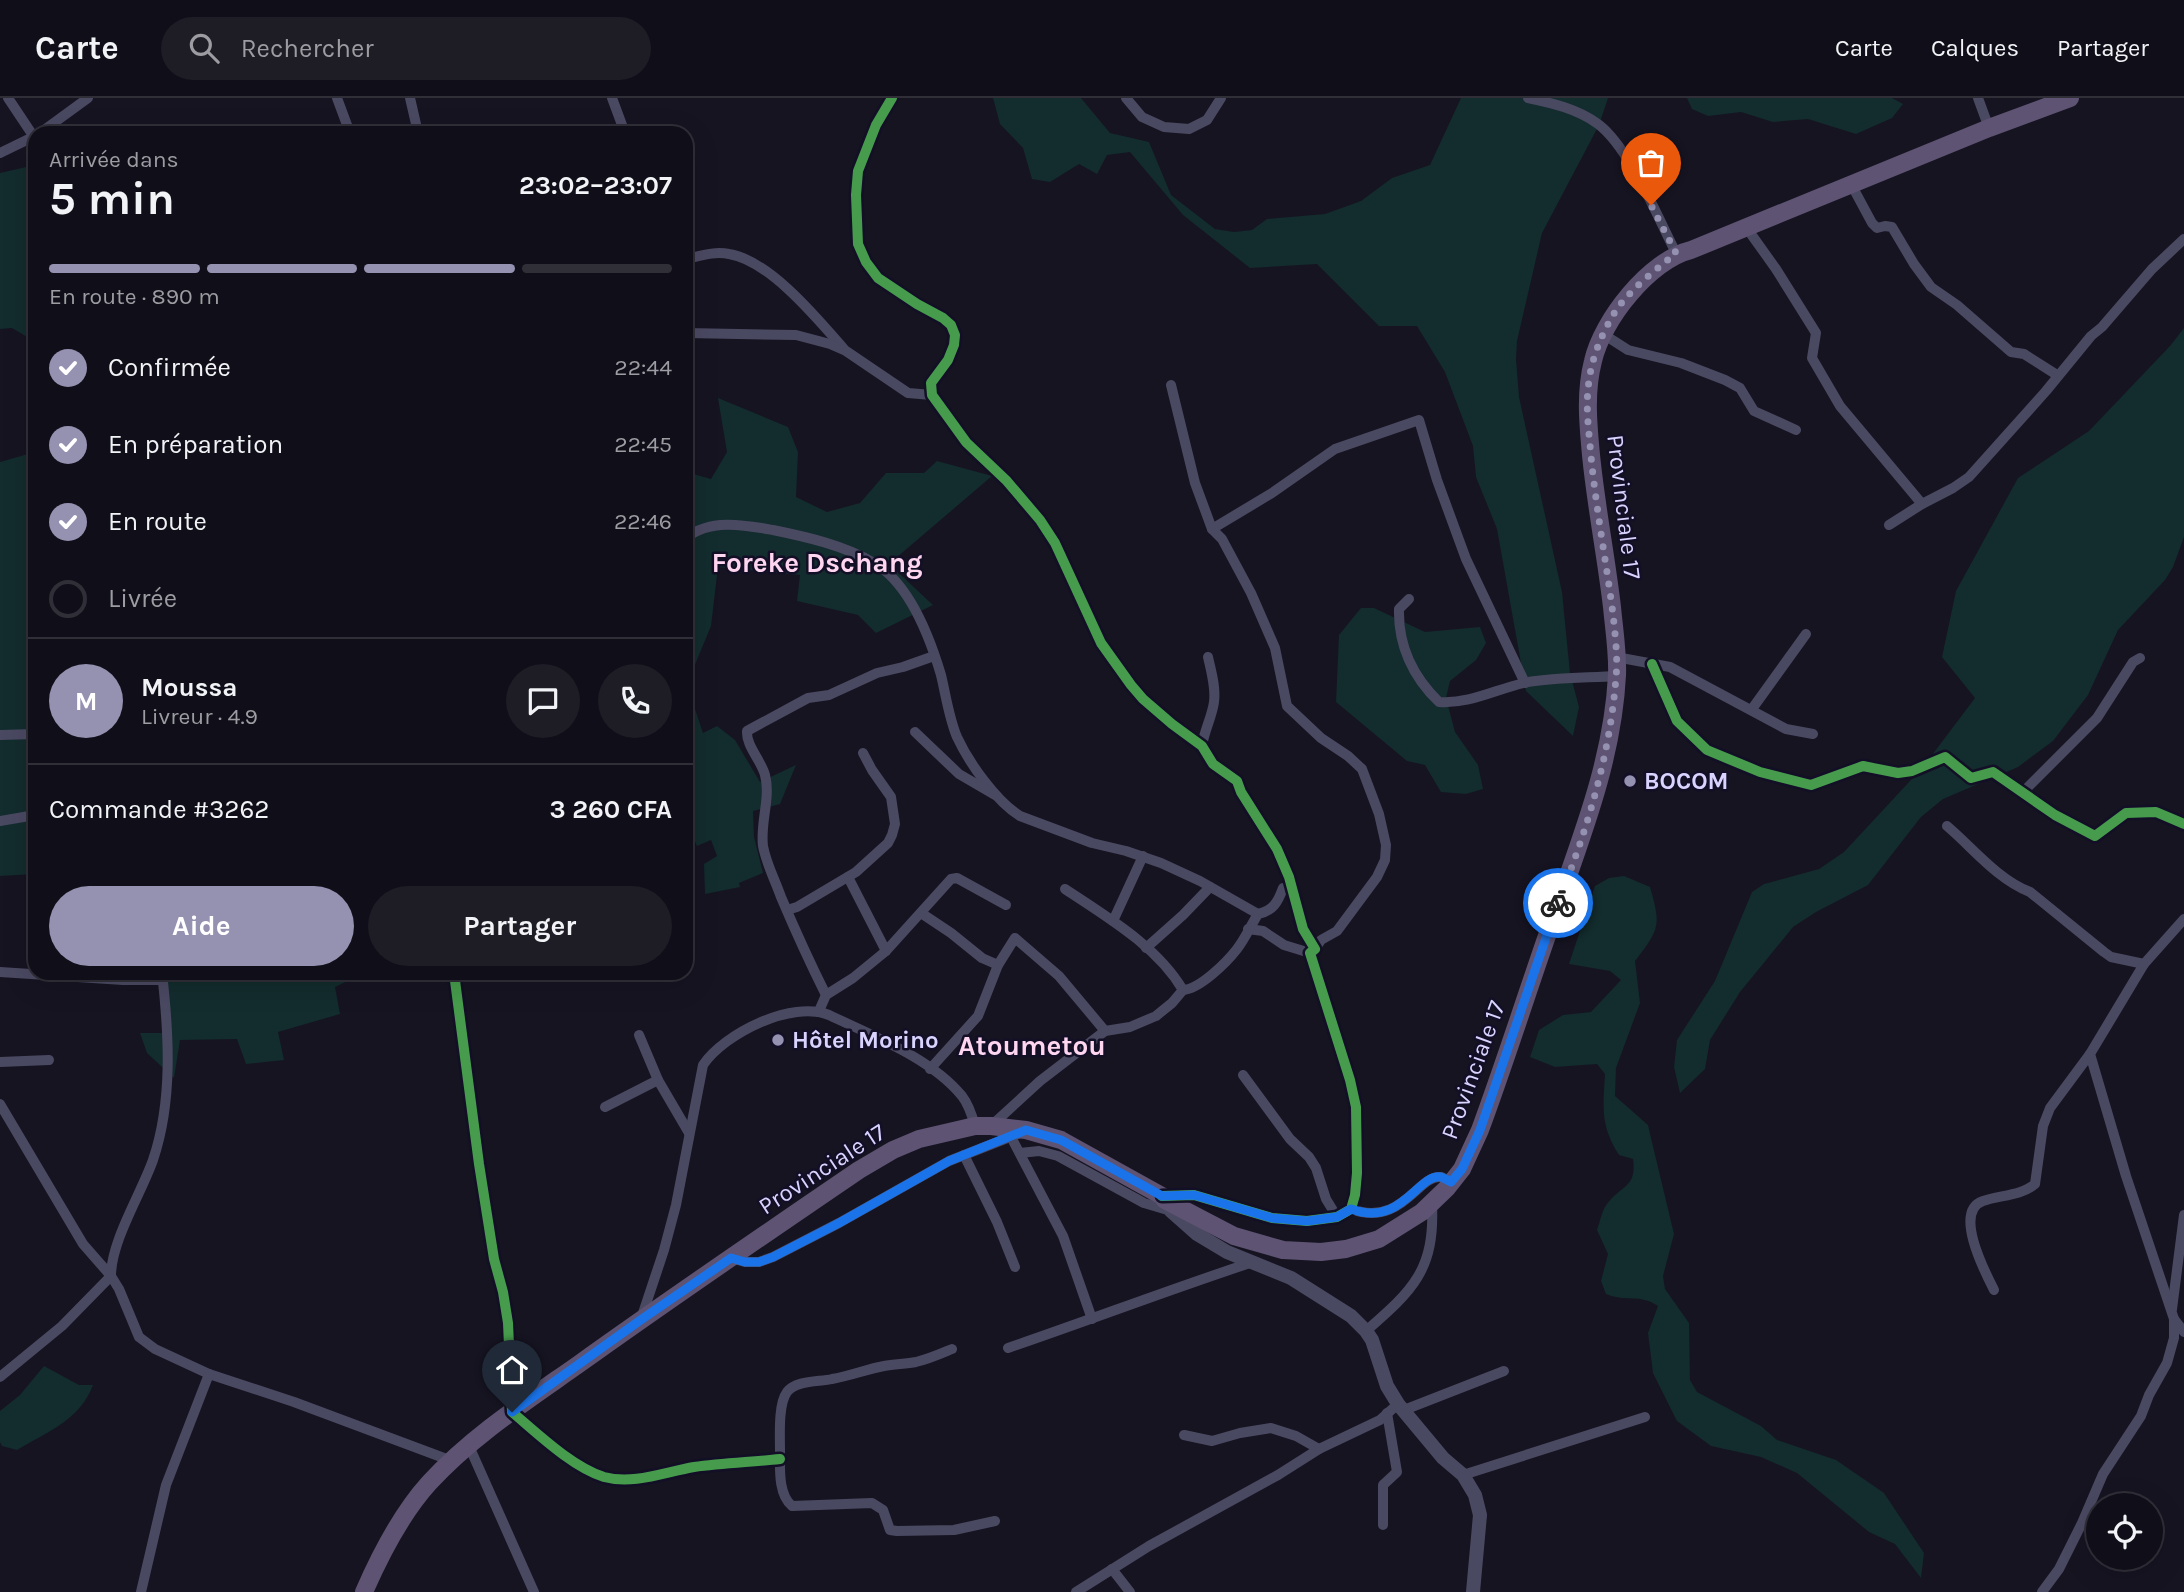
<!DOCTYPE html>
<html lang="fr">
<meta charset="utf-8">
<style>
:root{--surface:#100f19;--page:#1e1d26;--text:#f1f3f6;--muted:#9c9ca2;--line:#302f38;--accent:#9591b1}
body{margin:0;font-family:Karla,sans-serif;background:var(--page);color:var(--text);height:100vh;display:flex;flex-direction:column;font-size:26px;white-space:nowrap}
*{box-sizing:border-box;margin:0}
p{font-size:23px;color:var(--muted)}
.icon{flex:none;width:38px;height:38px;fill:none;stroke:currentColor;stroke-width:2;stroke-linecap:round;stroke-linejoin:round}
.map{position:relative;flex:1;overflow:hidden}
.details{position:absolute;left:28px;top:28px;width:665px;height:854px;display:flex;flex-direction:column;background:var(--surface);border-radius:21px;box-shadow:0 7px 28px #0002,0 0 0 2px var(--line)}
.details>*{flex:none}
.controls{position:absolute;left:2086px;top:1395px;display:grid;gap:14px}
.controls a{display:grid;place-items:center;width:77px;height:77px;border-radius:50%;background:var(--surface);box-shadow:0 7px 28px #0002,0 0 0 2px var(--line);font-size:35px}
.pin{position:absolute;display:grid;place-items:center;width:60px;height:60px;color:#fff;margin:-72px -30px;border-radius:50% 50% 50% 0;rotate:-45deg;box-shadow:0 0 7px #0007}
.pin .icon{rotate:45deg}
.courier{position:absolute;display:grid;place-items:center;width:70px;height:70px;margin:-35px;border:5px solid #1a73e8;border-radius:50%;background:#fff;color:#222;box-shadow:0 2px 9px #0007}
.headline em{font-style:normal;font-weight:700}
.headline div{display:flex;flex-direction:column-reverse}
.headline{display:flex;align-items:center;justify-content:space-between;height:119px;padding:0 21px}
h1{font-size:46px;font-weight:700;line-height:52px}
.bar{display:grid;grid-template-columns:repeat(4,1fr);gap:10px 7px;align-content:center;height:84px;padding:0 21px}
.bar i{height:9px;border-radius:5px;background:var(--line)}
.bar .current{background:var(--accent)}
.bar p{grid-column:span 4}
.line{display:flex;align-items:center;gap:18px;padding:0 21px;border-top:2px solid var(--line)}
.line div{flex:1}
.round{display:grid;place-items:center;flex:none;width:74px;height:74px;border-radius:37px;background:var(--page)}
ol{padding:0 21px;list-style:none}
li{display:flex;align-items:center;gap:21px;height:77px}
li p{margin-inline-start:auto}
li .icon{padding:7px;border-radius:50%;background:var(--accent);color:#fff;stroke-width:4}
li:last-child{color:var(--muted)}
li i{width:38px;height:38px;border:4px solid var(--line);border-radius:50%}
.primary-button{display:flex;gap:14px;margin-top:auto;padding:14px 21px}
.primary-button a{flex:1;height:80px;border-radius:42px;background:var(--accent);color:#fff;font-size:28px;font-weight:700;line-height:80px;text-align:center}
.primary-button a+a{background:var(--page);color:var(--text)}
header{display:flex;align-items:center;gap:42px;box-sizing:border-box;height:98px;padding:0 35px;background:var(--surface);border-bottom:2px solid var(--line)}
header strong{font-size:33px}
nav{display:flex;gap:38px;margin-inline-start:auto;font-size:24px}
.search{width:490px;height:63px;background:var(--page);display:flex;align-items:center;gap:18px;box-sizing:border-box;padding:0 24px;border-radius:38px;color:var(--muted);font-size:26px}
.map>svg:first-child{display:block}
.green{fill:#132c2d}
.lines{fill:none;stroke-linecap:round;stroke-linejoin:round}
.minor{stroke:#4a4962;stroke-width:10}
.tertiary{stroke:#4a4962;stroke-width:14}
.primary{stroke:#5e5373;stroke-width:18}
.cycleway-casing{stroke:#130f26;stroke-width:15}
.cycleway{stroke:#469c4c;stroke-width:10}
.done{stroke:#9591b1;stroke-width:7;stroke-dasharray:0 12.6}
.route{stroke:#1a73e8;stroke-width:9}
.poi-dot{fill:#9591b1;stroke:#130f26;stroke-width:2.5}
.labels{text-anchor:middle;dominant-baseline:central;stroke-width:5;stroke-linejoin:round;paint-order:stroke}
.street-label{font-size:24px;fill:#d9d4ff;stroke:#130f26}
.poi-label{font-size:24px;font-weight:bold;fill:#d9d4ff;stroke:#130f26;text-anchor:start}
.quarter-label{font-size:28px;font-weight:bold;fill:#ffd6f0;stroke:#130f26}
</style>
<header>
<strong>Carte</strong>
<div class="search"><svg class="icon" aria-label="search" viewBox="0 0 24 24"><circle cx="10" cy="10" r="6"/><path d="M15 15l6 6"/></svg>Rechercher</div>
<nav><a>Carte</a><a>Calques</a><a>Partager</a></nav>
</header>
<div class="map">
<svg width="2184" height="1494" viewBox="0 0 2184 1494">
<rect width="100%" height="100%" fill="#161421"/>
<g class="green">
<path d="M993 0H1081L1110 35 1149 44 1171 97 1215 131 1234 134 1252 132 1267 121 1325 116 1361 103 1392 80 1430 67 1461 0H1608L1599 27 1542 135 1517 243 1516 261 1519 299 1562 494 1570 575 1579 609 1573 638 1526 593 1497 431 1476 379 1473 348 1445 274 1417 228H1379L1317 166 1250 170 1183 117 1130 54 1107 57 1097 76 1079 66 1050 84 1032 81 1023 50 1000 26Z"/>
<path d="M1687 0H1892L1903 6 1892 20 1856 36 1808 21 1773 24 1741 14 1708 18 1692 11Z"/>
<path d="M35 67V246L34 243 12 230 0 231V75Z"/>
<path d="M2184 230V439L2173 469 2165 482 2118 532 2088 597 2053 643 2018 669 1943 701 1921 719 1868 787 1816 814 1793 829 1740 894 1710 942 1705 971 1680 995 1674 969 1677 942 1715 883 1752 794 1764 786 1819 771 1844 754 1923 669 1975 600 1942 559 1956 493 2018 380 2089 333 2170 248Z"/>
<path d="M718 300 788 329 798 354 796 399 827 414 860 405 886 375H924L937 363 992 378 889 466 933 507 876 535 858 517 797 503 800 477 718 469 711 528 694 569 691 599 703 635 717 628 735 642 760 684 796 667 780 706 753 713 754 739 763 775 739 785 740 789 705 796 704 766 717 758 711 742 697 748 686 724V374L711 381 727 354Z"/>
<path d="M35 354V776L0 778V364Z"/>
<path d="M1361 510H1374L1425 534 1480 529 1486 545 1476 562 1450 583 1446 600 1455 634 1478 667 1483 691 1466 696 1441 694 1425 667 1407 663 1336 604 1339 537Z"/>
<path d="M1624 778 1650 789C1661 827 1660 831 1635 863L1640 905 1616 970 1615 998 1648 1027 1651 1040 1674 1136 1663 1178 1665 1191 1689 1225 1690 1282 1697 1294 1761 1328 1777 1342 1836 1362 1884 1395 1924 1455 1921 1480 1895 1446 1869 1434 1797 1375 1761 1359 1711 1348 1677 1323 1653 1275 1648 1235 1658 1208C1638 1195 1628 1205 1606 1196L1601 1183 1608 1156 1597 1132C1600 1124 1602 1112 1607 1106 1621 1087 1637 1090 1633 1061L1619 1057C1600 1027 1603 1009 1605 976L1597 966 1555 969 1530 959 1539 932 1563 917 1591 914 1621 882 1610 873 1569 866 1595 788 1609 780Z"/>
<path d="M159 875H357L358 878 335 889 340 916 278 934 284 962 246 966 237 941 180 942 174 980 147 955 140 935H168Z"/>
<path d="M44 1268 79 1287H93C80 1322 47 1334 17 1352L2 1348 0 1344V1313L20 1297Z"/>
</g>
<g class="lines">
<g class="minor">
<path d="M8 0 34 39"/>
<path d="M337 0 350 35"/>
<path d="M410 0 416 26 415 35"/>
<path d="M612 0 625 35"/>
<path d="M892 0 876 27 858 73 856 97 858 146 866 164 878 180 917 206 943 220 951 227 955 237 954 247 948 262 931 285 932 297 966 344 1006 382 1040 422 1055 445 1101 545 1131 587 1143 601 1172 626 1202 648 1213 666 1237 683 1241 694 1277 751 1289 779 1303 831 1315 851 1310 855 1350 982 1356 1009 1357 1075 1355 1097 1351 1111 1337 1119 1307 1123 1272 1120 1194 1097 1162 1098"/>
<path d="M1126 0 1142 19 1164 29 1189 31 1207 22 1221 0"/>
<path d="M1528 0C1552 5 1578 11 1598 26 1629 49 1658 120 1676 155"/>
<path d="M1978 0 1989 30"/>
<path d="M40 35 88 0"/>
<path d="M0 55 35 38"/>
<path d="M1851 86 1872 125 1877 130 1885 128 1892 129 1914 166 1931 189 1957 207 2011 254 2024 256 2057 277"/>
<path d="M1746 129 1776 171 1816 235 1812 260 1840 308 1922 406"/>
<path d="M686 161C700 158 714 153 729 156 769 162 817 220 844 251"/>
<path d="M686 235 796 237 830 246 846 253 908 295 932 297"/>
<path d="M1603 236 1628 252 1681 265 1725 282 1740 290 1754 313 1796 332"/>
<path d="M1171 287 1195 385 1212 431 1222 441 1251 495 1275 550 1287 608 1321 640 1348 658 1362 671 1379 716 1386 747 1385 762 1377 779 1337 833 1321 842 1315 851"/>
<path d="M1889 427 1922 406 1953 390 1969 379 2046 293 2091 238 2102 229 2152 171 2184 141"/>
<path d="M1212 431 1272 395 1335 351 1419 322 1437 382 1466 461 1525 585"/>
<path d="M686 440C710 420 745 427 773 432 807 439 843 447 874 465 909 485 930 540 941 577 946 598 949 620 957 639 969 665 996 703 1020 718L1092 745 1126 753 1161 765 1200 783 1258 816"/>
<path d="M1409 501 1399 511C1398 547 1413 579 1439 604 1470 606 1494 592 1524 585 1550 579 1588 580 1617 578"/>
<path d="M1616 559 1670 569 1786 631 1813 636"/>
<path d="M1652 566 1677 623 1707 652 1760 674 1811 687 1863 668 1898 675 1912 673 1945 659 1971 680 1993 674 2055 717 2095 738 2126 715 2156 714 2184 726"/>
<path d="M1752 611 1806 536"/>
<path d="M915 634 959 676 995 697"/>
<path d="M0 637 35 636"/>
<path d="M1202 648C1204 633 1212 619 1214 604 1216 589 1211 573 1208 559"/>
<path d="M2022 695 2097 620 2133 564 2140 560"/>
<path d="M0 723 35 717"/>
<path d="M1947 728C1973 750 1997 781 2030 794L2104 854 2111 859 2144 866"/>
<path d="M848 779 886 853"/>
<path d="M1065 791C1107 819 1157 848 1183 892"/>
<path d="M787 812 797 809 856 774 888 745 892 737 895 726 891 699 872 672 863 655"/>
<path d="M921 815 951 835 982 860 998 867"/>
<path d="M2184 821 2144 866 2090 956 2126 1078 2174 1221 2184 1234"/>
<path d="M1113 823 1143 758"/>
<path d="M1248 831 1263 833 1284 847 1310 855"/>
<path d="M1146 850 1183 817 1210 789"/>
<path d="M0 874 123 882H162L174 875"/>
<path d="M454 875 479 1066 494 1161 503 1194 508 1225 512 1314C537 1335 572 1369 604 1379 633 1387 665 1374 694 1369 723 1365 752 1364 780 1361"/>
<path d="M826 897C810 865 795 832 781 799 775 782 766 765 763 748 760 724 771 700 765 677 761 662 746 648 747 633L808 600 829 597 877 575 903 569 934 558"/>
<path d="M819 913 826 897 853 880 886 853 951 781 957 780 1006 807"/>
<path d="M639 937 658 982 689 1035"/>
<path d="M0 964 49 962"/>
<path d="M930 971 978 918 998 867 1015 840 1059 878 1105 933"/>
<path d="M1243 977 1290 1041 1309 1059 1316 1070 1326 1101 1337 1119"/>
<path d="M0 1006 83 1146 111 1178 119 1191 139 1239 155 1251 209 1276 294 1304 452 1363"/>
<path d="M605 1009 658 982"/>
<path d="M991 1028 1040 983 1105 933 1130 929 1156 918 1172 905 1183 892C1200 891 1227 864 1237 851 1245 841 1251 827 1258 816 1273 813 1278 804 1283 790L1292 789"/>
<path d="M1011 1039 1063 1138 1092 1221"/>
<path d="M1020 1055 1039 1053 1058 1058 1144 1105 1171 1113"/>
<path d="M964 1057 997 1124 1015 1169"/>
<path d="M1351 1111C1402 1130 1418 1076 1441 1079 1444 1080 1449 1083 1451 1084"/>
<path d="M731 1160 745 1164H759L773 1159 839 1125 949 1063 1023 1034"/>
<path d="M1994 1192C1985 1174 1953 1113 1983 1103 2000 1097 2021 1098 2035 1086L2043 1028 2050 1010 2090 956"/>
<path d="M2172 1211 2184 1117"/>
<path d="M641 1221 664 1152 676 1107 703 967C725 935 792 902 829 917 873 938 931 960 962 998 969 1007 972 1017 975 1028"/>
<path d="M1366 1233C1413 1192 1435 1172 1432 1106"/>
<path d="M1008 1250C1090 1222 1171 1191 1253 1164"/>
<path d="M952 1251C940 1256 929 1261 916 1264 906 1266 895 1266 884 1268 867 1271 850 1278 832 1281 819 1284 796 1282 787 1294 778 1306 780 1338 780 1353 780 1371 778 1396 792 1408L872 1405 883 1412 890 1432 897 1433 954 1432 995 1423"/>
<path d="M0 1279 62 1228 111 1178C111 1143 141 1096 153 1062 173 1003 169 936 162 875"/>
<path d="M1404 1312 1504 1273"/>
<path d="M1184 1337 1212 1343 1240 1335 1271 1330 1296 1338 1319 1351"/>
<path d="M469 1348 534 1494"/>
<path d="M1463 1377 1645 1319"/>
<path d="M1383 1427V1387L1397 1374 1387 1315"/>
<path d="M1112 1471 1130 1494"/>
<path d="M141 1494 166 1387 209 1276"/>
<path d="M1076 1494 1149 1448 1278 1377 1319 1351 1380 1322 1398 1306"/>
<path d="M2042 1494 2059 1471 2082 1425 2103 1376 2141 1318 2149 1297 2167 1265 2174 1240V1221"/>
</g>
<path class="tertiary" d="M1165 1103 1171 1113 1197 1136 1227 1154 1291 1180 1351 1218 1366 1233 1372 1242 1387 1288 1398 1306 1443 1360 1463 1377 1475 1397 1480 1417 1473 1494"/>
<path class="primary" d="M364 1494C381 1455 401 1416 429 1385 472 1338 528 1302 579 1266 671 1200 765 1136 859 1072L893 1052 919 1041 975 1028H991L1026 1032 1061 1042 1162 1098 1165 1102 1234 1138 1283 1152 1321 1154 1346 1151 1379 1141 1422 1114 1447 1090 1462 1071 1480 1032C1507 959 1530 885 1556 812 1583 735 1613 659 1617 577 1618 555 1614 531 1612 509 1606 458 1596 408 1591 357 1588 325 1585 294 1593 263 1602 222 1650 162 1691 152L1989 30 2070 0"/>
<g class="cycleway-casing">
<g id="cycleway">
<path d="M892 0 876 27 858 73 856 97 858 146 866 164 878 180 917 206 943 220 951 227 955 237 954 247 948 262 931 285 932 297 966 344 1006 382 1040 422 1055 445 1101 545 1131 587 1143 601 1172 626 1202 648 1213 666 1237 683 1241 694 1277 751 1289 779 1303 831 1315 851 1310 855 1350 982 1356 1009 1357 1075 1355 1097 1351 1111 1337 1119 1307 1123 1272 1120 1194 1097 1162 1098"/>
<path d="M1652 566 1677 623 1707 652 1760 674 1811 687 1863 668 1898 675 1912 673 1945 659 1971 680 1993 674 2055 717 2095 738 2126 715 2156 714 2184 726"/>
<path d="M454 875 479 1066 494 1161 503 1194 508 1225 512 1314C537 1335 572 1369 604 1379 633 1387 665 1374 694 1369 723 1365 752 1364 780 1361"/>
</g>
</g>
<use href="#cycleway" class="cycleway"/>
</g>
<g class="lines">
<path class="done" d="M1558 805C1587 732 1610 658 1616 579 1618 559 1615 536 1613 516 1606 463 1596 410 1591 358 1589 333 1585 308 1589 283 1592 259 1602 235 1615 214 1630 191 1655 173 1676 155L1651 107"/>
<path class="route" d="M512 1314 642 1221 731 1160 745 1164H759L773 1159 839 1125 949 1063 1026 1032 1061 1042 1162 1098 1194 1097 1272 1120 1307 1123 1337 1119 1351 1111C1402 1130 1418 1075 1441 1079 1444 1080 1449 1083 1451 1084L1462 1071 1480 1032 1558 805"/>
</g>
<g class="poi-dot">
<circle cx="1630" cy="683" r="7"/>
<circle cx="778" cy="942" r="7"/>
</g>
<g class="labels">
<g class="street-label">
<text transform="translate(1624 409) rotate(83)">Provinciale 17</text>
<text transform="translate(1473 972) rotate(-70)">Provinciale 17</text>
<text transform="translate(822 1071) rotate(-33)">Provinciale 17</text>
</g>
<g class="poi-label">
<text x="1644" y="683">BOCOM</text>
<text x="792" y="942">Hôtel Morino</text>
</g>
<g class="quarter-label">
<text x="817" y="464">Foreke Dschang</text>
<text x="1032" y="947">Atoumetou</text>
</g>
</g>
</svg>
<div class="controls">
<a><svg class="icon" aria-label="locate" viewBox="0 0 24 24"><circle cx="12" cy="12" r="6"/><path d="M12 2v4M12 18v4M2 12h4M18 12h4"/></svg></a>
</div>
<div class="pin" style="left:1651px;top:107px;background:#ea580c"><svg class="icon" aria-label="bag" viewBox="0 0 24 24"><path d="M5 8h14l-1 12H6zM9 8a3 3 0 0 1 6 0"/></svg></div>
<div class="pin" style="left:512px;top:1314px;background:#1f2937"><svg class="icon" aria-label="home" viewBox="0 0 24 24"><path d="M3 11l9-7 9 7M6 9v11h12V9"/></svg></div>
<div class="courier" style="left:1558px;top:805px"><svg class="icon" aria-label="bike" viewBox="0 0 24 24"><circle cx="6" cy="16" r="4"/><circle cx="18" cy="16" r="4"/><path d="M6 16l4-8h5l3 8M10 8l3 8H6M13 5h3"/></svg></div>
<section class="details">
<div class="headline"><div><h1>5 min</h1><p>Arrivée dans</p></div><em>23:02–23:07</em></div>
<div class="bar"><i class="current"></i><i class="current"></i><i class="current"></i><i></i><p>En route · 890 m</p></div>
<ol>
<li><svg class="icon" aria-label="check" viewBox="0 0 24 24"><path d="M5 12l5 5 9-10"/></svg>Confirmée<p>22:44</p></li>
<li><svg class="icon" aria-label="check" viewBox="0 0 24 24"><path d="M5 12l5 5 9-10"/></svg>En préparation<p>22:45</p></li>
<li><svg class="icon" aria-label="check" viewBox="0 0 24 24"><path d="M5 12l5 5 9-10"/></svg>En route<p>22:46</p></li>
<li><i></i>Livrée</li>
</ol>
<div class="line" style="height:126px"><b class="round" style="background:var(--accent);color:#fff">M</b><div><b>Moussa</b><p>Livreur · 4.9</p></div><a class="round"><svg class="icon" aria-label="chat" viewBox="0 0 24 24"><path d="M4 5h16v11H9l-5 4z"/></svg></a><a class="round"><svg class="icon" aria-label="phone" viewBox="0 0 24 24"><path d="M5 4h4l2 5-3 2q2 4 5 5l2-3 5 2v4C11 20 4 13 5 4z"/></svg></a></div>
<div class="line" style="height:91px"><div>Commande #3262</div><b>3 260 CFA</b></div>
<div class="primary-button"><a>Aide</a><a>Partager</a></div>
</section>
</div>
